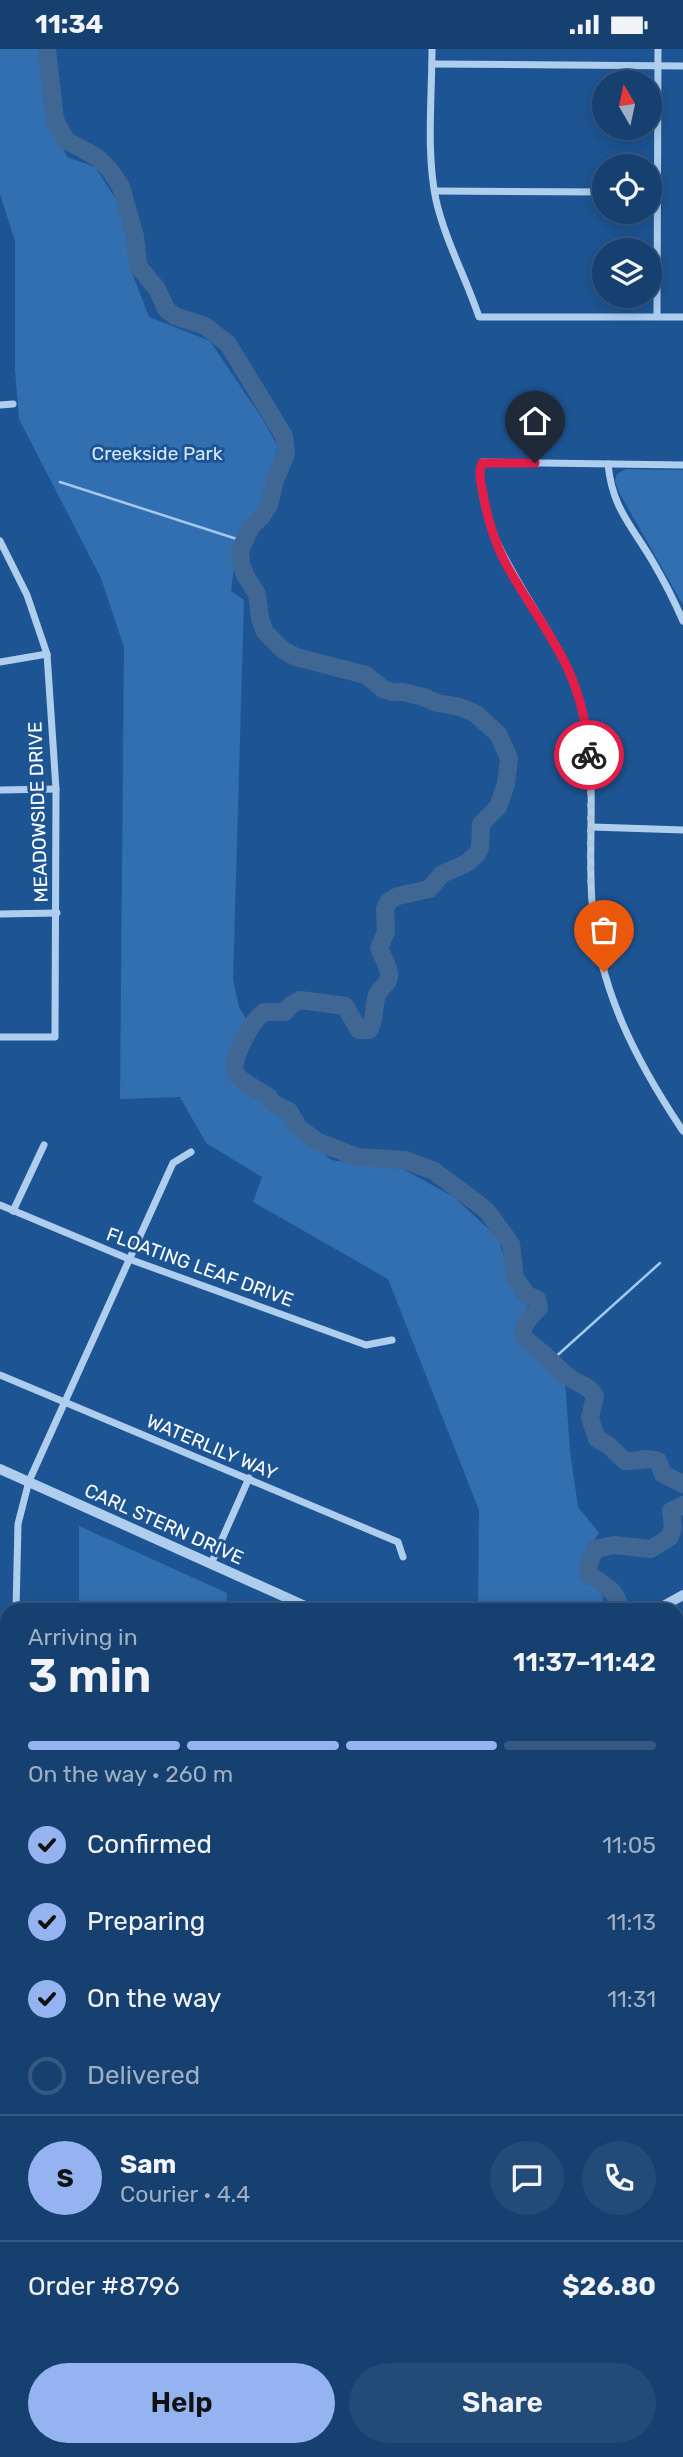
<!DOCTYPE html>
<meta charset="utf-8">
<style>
:root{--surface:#16406f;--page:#234b77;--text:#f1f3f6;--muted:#9eafc3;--line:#355982;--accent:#95b2f1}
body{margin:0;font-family:Rubik,sans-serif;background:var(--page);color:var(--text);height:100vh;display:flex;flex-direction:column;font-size:26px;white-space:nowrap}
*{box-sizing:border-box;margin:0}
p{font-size:23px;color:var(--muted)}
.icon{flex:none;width:38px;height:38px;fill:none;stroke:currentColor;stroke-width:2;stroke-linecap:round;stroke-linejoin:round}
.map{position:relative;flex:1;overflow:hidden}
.sheet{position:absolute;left:0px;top:1554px;width:684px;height:854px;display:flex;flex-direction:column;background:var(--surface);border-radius:21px 21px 0 0;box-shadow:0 4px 18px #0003,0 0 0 2px var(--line)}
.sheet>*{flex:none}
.needle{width:46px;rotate:351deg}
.buttons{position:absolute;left:592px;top:21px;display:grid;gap:14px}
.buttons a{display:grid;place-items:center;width:70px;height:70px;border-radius:50%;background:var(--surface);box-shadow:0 4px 18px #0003,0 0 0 2px var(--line);font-size:35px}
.pin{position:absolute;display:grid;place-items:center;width:60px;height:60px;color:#fff;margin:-72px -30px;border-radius:50% 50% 50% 0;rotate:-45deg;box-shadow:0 0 7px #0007}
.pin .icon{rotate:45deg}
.courier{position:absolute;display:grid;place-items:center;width:70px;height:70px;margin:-35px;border:5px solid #e11d48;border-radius:50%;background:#fff;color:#222;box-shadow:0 2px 9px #0007}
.summary em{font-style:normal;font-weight:600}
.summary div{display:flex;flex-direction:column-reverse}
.summary{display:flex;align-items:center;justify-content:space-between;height:119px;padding:0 28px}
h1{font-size:46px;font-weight:600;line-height:52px}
.bar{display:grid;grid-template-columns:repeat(4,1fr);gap:10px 7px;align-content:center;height:84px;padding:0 28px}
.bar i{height:9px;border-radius:5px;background:var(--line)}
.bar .on{background:var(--accent)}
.bar p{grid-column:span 4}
.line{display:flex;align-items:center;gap:18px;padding:0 28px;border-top:2px solid var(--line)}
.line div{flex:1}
.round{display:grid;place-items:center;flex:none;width:74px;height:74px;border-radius:37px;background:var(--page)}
ol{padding:0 28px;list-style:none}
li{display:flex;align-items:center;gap:21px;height:77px}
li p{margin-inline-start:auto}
li .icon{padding:7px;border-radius:50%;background:var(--accent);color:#111;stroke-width:4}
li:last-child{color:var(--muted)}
li i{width:38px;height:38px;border:4px solid var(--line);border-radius:50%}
.primary-button{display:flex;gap:14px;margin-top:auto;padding:14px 28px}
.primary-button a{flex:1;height:80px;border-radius:42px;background:var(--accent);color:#111;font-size:28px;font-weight:600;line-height:80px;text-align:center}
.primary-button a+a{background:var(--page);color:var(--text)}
.status{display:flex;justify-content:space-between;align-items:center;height:49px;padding:0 35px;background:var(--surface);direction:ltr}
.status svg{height:19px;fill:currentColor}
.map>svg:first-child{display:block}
.green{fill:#326fb1}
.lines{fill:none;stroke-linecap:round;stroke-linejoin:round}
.stream{stroke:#a3c9f0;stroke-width:2.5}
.river{stroke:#406794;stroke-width:18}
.minor{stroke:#afceee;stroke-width:7}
.tertiary{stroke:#afceee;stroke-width:10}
.done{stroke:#b0c4da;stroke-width:7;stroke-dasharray:0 12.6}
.route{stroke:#e11d48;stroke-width:9}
.labels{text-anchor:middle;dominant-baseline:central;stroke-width:6;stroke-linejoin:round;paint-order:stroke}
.park-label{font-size:19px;fill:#d6e8fa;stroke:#1d5594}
.street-label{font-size:19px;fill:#fff;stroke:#1d5594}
</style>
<div class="status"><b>11:34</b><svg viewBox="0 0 49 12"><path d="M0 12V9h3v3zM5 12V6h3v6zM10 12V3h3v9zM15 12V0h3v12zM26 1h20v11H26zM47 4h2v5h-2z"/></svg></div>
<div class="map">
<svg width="683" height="2408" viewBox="0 0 683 2408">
<rect width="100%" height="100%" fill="#1d5594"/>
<g class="green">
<path d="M0 0H38L45 61 67 108 95 118 121 158 131 221 149 268 210 292 263 371 278 398 263 453 239 482 231 542 244 551 233 931 239 958 247 971 227 1022 331 1111 403 1120 454 1148 498 1189 516 1247 528 1256 516 1282 525 1300 542 1310 565 1331 570 1402 578 1458 599 1484 587 1501 583 1525 600 1538 603 1548 601 1561H478L479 1461 388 1230 253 1153 262 1128 206 1094 180 1048 120 1050 124 598 101 529 19 370 15 320V192L0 145Z"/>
<path d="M626 420 683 421V556L619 443 615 432 617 425Z"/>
<path d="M79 1477 227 1544 226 1561H79Z"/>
</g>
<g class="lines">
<g class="stream">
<path d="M60 433 243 492"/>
<path d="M551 1312 660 1214"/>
</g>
<g class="river">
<path d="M47 0 55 71 66 91 98 109 110 121 121 138 135 187 138 217 157 240 166 260 175 267 205 277 228 295 284 387 286 405 275 431 269 456 262 467 251 478 240 501 241 513 245 526 257 545 260 569 265 583 283 601 296 608 366 626 383 640 392 643H403L424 648 437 654 460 658 476 665 498 685 509 709 506 735 498 758 481 775 480 799 477 805 467 814 442 825 429 840 398 847 389 852 385 860 386 883 379 899C382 907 389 917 389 925 390 934 382 937 378 944 372 956 377 967 369 981H359L345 957 300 951 291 956 285 963H264C254 971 250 979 244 990 224 1031 237 1027 269 1048L271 1053 289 1062 299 1079 318 1093 357 1108 405 1111 434 1122 477 1154 487 1162 511 1195 515 1229 527 1246 537 1250 539 1259C509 1289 526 1288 548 1309 557 1317 563 1325 573 1331 582 1336 590 1338 595 1347L590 1369 597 1390 608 1396 625 1412C636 1413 647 1407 658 1412L663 1425 683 1435"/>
<path d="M620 1561C618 1542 605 1536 589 1526L588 1518 595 1500 614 1496 651 1500 670 1488 673 1478 671 1462 683 1456"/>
<path d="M677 1650 683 1651"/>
</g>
<g class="minor">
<path d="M432 0C432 48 426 104 436 151 445 191 466 229 479 268H683"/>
<path d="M432 15 683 17"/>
<path d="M435 142 604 143"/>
<path d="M657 267 658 0"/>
<path d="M0 356 13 355"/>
<path d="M608 415C612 459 632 477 653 513 664 532 674 551 683 572"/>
<path d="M683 416 482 413 480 419C481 510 556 569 580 652 599 717 587 786 592 853 598 939 636 1012 683 1082"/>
<path d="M0 492 27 546 47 605 56 740 55 988H0"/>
<path d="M0 613 47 605"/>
<path d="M0 741 56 740"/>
<path d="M592 778 683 781"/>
<path d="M0 865 57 864"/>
<path d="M0 1156 129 1210 366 1296 392 1291"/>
<path d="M13 1162 44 1096"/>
<path d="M0 1326 398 1493 403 1508"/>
<path d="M211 1515 249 1429"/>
<path d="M16 1561 18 1475 29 1432 173 1114 191 1103"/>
<path d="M0 1652H7"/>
<path d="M0 1775H7"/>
<path d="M0 1906H7"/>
<path d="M677 1907H683"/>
<path d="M0 2043H7"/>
<path d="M677 2045H683"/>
<path d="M0 2176H7"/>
<path d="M677 2179H683"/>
<path d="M0 2334H7"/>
<path d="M677 2336H683"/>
<path d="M369 2408V2401"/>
</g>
<g class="tertiary">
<path d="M0 1420 314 1561"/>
<path d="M656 1561 683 1546"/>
</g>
</g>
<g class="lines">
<path class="done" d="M589 706C593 755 588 804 592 853 594 877 599 900 604 923"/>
<path class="route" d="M535 414H482C478 424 481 434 483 445 487 467 494 491 504 511 523 548 549 580 567 618 580 646 587 675 589 706"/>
</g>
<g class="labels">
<g class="park-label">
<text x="157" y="404">Creekside Park</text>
</g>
<g class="street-label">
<text transform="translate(38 763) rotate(-92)">MEADOWSIDE DRIVE</text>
<text transform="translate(200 1218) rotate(20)">FLOATING LEAF DRIVE</text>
<text transform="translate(212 1398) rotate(23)">WATERLILY WAY</text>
<text transform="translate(164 1475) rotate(24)">CARL STERN DRIVE</text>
</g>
</g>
</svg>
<div class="buttons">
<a><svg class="needle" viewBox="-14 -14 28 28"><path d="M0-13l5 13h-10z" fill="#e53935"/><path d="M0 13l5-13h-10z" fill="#9eafc3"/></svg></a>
<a><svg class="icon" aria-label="locate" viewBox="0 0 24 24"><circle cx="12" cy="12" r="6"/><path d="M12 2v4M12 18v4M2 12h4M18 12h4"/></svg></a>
<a><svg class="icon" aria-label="layers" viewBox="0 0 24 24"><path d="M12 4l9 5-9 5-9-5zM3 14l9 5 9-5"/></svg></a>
</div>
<div class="pin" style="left:604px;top:923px;background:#ea580c"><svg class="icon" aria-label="bag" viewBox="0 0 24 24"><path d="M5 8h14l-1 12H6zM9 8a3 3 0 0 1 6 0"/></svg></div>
<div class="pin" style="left:535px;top:414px;background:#1f2937"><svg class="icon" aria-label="home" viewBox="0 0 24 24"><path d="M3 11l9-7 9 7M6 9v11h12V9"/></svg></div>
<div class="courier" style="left:589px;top:706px"><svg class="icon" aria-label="bike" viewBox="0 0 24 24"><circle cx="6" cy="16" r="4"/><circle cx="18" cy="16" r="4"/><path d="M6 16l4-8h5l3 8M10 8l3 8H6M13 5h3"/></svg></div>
<section class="sheet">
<div class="summary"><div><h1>3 min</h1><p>Arriving in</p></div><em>11:37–11:42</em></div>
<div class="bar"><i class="on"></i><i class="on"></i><i class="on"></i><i></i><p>On the way · 260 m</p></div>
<ol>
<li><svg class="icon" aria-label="check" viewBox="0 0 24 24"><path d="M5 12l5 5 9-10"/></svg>Confirmed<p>11:05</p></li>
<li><svg class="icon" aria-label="check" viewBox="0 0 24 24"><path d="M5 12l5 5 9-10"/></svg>Preparing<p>11:13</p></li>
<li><svg class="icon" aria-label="check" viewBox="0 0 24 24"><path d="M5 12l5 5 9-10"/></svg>On the way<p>11:31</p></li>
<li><i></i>Delivered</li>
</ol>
<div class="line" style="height:126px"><b class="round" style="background:var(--accent);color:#111">S</b><div><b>Sam</b><p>Courier · 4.4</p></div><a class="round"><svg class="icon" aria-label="chat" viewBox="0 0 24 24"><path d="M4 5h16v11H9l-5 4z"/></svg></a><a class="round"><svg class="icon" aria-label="phone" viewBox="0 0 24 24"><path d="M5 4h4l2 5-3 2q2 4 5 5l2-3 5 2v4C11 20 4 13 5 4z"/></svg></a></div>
<div class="line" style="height:91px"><div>Order #8796</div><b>$26.80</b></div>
<div class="primary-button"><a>Help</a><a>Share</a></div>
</section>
</div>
